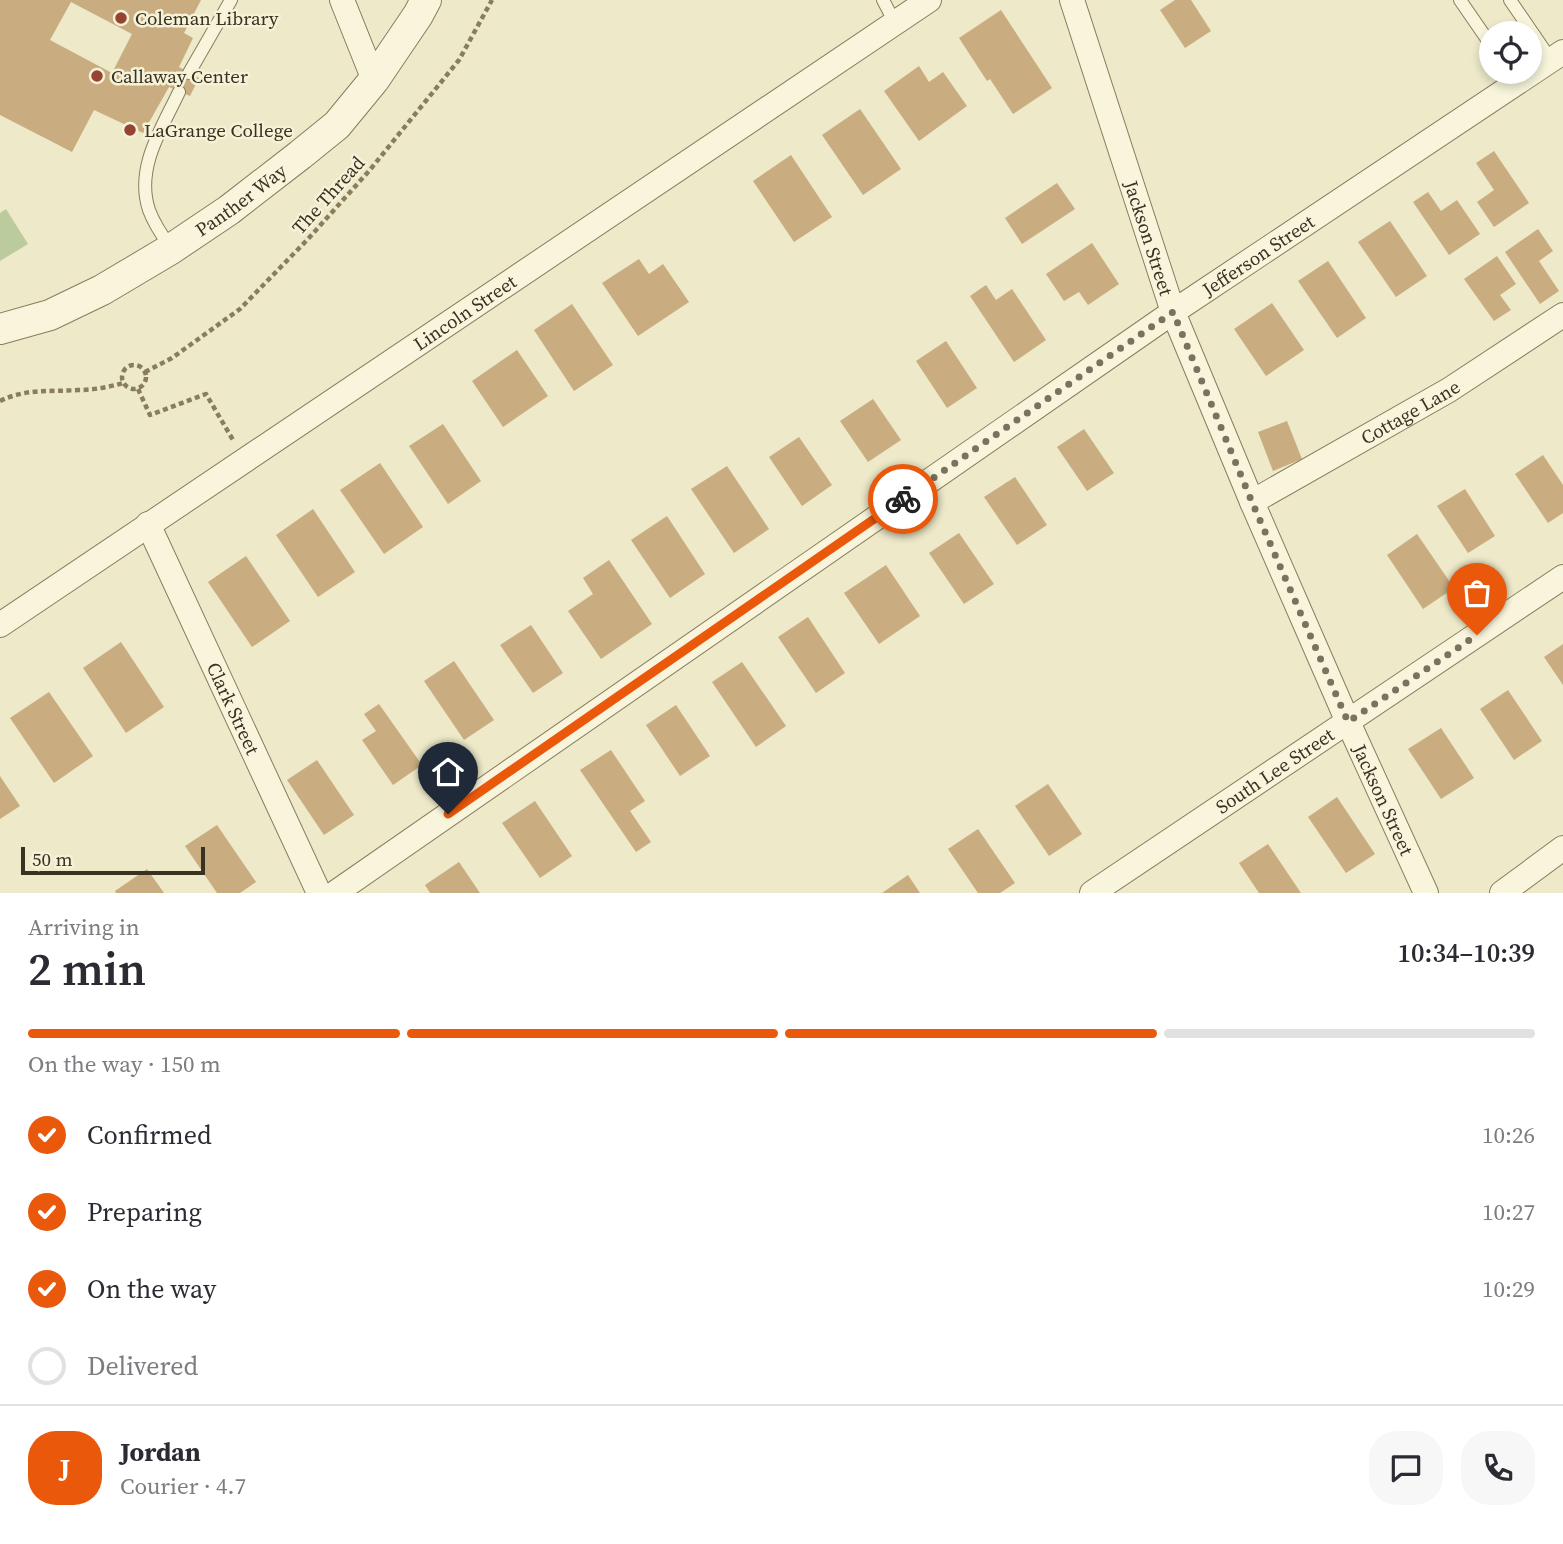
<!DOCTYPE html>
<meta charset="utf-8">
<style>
:root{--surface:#fff;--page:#f7f7f7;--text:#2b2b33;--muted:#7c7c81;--line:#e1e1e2;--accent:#ea580c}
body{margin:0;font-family:"Source Serif 4",serif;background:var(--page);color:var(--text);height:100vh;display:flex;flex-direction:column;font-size:26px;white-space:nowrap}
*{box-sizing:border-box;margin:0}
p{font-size:23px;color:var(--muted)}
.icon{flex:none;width:38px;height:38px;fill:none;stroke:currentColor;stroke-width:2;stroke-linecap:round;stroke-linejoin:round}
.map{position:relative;height:893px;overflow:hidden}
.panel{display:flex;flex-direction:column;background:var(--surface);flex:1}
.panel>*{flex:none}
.controls{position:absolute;left:1479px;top:21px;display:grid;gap:14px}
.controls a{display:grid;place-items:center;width:63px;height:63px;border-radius:50%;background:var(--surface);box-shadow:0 4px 10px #0003;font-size:35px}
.scale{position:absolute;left:21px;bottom:18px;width:184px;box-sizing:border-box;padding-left:7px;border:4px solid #3a3221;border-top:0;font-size:19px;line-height:24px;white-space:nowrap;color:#3a3221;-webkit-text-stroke:5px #f5f2d8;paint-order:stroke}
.pin{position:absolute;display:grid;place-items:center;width:60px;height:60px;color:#fff;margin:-72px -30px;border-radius:50% 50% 50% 0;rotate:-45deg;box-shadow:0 0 7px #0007}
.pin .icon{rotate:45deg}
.courier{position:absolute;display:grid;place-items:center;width:70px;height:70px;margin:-35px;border:5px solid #ea580c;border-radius:50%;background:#fff;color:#222;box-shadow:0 2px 9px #0007}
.head em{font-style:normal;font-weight:600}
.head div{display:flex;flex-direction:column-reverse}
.head{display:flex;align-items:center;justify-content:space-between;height:119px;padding:0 28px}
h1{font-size:46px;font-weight:600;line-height:52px}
.bar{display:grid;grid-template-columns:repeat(4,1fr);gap:10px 7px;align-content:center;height:84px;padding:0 28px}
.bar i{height:9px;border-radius:5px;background:var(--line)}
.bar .active{background:var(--accent)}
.bar p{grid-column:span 4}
.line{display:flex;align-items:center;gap:18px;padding:0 28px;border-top:2px solid var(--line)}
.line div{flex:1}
.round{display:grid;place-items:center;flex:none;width:74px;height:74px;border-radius:28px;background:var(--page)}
ol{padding:0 28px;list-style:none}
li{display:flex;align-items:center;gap:21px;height:77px}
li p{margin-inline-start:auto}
li .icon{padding:7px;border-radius:50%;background:var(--accent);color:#fff;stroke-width:4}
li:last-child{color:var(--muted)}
li i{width:38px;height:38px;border:4px solid var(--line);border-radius:50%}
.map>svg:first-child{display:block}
.green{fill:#bccb9d}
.building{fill:#c9ad80;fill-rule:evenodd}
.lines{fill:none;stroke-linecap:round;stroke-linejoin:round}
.service-casing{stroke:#887d5e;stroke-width:14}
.minor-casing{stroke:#887d5e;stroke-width:26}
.tertiary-casing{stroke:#887d5e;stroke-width:32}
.path{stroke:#887d5e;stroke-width:4.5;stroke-dasharray:5 3.5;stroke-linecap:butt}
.service{stroke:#f8f5dc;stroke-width:12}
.minor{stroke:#f8f5dc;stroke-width:24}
.tertiary{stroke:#f8f5dc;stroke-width:30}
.done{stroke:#79725c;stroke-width:7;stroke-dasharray:0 12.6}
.route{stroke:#ea580c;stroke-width:9}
.poi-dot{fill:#954431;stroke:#f5f2d8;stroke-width:2.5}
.labels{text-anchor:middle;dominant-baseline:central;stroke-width:5;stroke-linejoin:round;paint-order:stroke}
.poi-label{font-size:19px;fill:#3a3221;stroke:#f5f2d8;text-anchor:start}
.street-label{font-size:19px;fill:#3a3221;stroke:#f5f2d8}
</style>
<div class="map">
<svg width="1563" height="893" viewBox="0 0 1563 893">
<rect width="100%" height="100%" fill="#ede9c9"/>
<path class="green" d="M6 209 28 244 0 261V213Z"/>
<g class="building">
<path d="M0 0H201L184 33 193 38 179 67 199 78 190 96 169 87 143 133 94 110 72 152 0 115ZM71 2 132 34 112 73 50 40Z"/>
<path d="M1175 0H1191L1211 31 1185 48 1160 10Z"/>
<path d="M1001 10 1052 88 1013 114 990 79 987 81 959 38Z"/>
<path d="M919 66 929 82 943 72 967 106 919 141 884 91Z"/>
<path d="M860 109 901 169 863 195 822 135Z"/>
<path d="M1494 151 1529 203 1494 227 1477 202 1494 190 1476 163Z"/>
<path d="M791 155 832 217 794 242 753 181Z"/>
<path d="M1057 183 1075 209 1022 244 1005 218Z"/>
<path d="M1428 192 1441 211 1457 200 1480 234 1449 255 1413 202Z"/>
<path d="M1390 221 1427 276 1396 297 1358 242Z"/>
<path d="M1538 229 1553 251 1539 261 1559 291 1540 304 1505 252Z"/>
<path d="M1092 243 1119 284 1088 305 1079 292 1064 301 1046 274Z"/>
<path d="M1497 256 1516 284 1500 295 1511 310 1494 321 1464 279Z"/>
<path d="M639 259 649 274 663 264 689 302 638 336 602 283Z"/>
<path d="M1328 261 1366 318 1337 338 1298 281Z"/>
<path d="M986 285 996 300 1012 289 1046 340 1014 362 970 296Z"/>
<path d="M1272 303 1304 350 1266 376 1234 329Z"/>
<path d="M572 304 613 365 574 391 534 330Z"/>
<path d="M946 341 977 388 947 408 916 361Z"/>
<path d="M517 350 548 396 503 427 472 381Z"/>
<path d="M873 399 901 440 868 462 840 421Z"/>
<path d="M1287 421 1302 459 1273 471 1258 432Z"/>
<path d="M443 424 481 481 448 504 409 446Z"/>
<path d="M1084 429 1114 473 1087 491 1057 447Z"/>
<path d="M799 437 832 485 802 506 769 457Z"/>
<path d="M1543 455 1563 485V513L1548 523 1515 474Z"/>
<path d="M380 463 423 527 384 554 340 490Z"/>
<path d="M727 466 769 529 734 553 691 489Z"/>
<path d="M1015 477 1047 525 1017 545 984 497Z"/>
<path d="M1465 489 1495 536 1468 553 1437 506Z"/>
<path d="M313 509 355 572 318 597 276 535Z"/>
<path d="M667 516 705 574 670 598 631 540Z"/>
<path d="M959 533 994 584 964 604 929 553Z"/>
<path d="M1417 534 1454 588 1423 609 1387 555Z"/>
<path d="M246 556 290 621 252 647 208 582Z"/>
<path d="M609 560 652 624 601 659 568 611 593 594 583 578Z"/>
<path d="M886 565 920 616 879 644 844 593Z"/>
<path d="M808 617 845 673 816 693 778 637Z"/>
<path d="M531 625 563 673 533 693 500 645Z"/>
<path d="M121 642 164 707 126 733 83 668Z"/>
<path d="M1563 644V685L1544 657Z"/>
<path d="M454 661 494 720 464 740 424 681Z"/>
<path d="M742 662 786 726 756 747 712 682Z"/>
<path d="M1508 690 1542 741 1514 760 1480 709Z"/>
<path d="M49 692 93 756 54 783 10 718Z"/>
<path d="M379 704 422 765 393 785 362 740 376 731 364 714Z"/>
<path d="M676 705 710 756 680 776 646 725Z"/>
<path d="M1441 728 1474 778 1441 799 1408 749Z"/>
<path d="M611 750 645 801 630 811 651 842 636 852 580 770Z"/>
<path d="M317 760 354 815 324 835 287 780Z"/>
<path d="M0 776 20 806 0 819Z"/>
<path d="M1048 784 1082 834 1049 856 1015 806Z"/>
<path d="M1337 797 1375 854 1346 873 1308 817Z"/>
<path d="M535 801 572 856 540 878 502 823Z"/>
<path d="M217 825 256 882 240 893H217L185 846Z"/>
<path d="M978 829 1015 883 1000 893H978L948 849Z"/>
<path d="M1268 844 1301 893H1259L1239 863Z"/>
<path d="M459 862 480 893H430L425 885Z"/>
<path d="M147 869 164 893H116L115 891Z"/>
<path d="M908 875 920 893H882Z"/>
</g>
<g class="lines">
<g class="service-casing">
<g id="service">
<path d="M883 0 895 23"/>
<path d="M1460 0 1491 45"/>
<path d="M1510 0 1551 60"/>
<path d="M189 73 231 0"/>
<path d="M171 248C163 237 154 224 149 210 135 168 162 128 179 92"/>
</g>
</g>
<g class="minor-casing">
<g id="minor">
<path d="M342 0 374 80"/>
<path id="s1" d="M1072 0 1173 312 1252 502 1348 722 1426 893"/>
<path id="s2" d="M1252 502 1449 390 1563 315"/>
<path id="s3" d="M148 524 319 893"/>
<path id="s4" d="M0 625 929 0"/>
<path id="s5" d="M335 893 1173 312 1563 52"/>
<path id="s6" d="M1092 893 1563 577"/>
<path d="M1502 893 1563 848"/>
</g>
</g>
<g class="tertiary-casing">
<g id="tertiary">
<path id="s7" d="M0 329 50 315 102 290 171 249 229 210 300 155 337 125 374 80 418 15 426 0"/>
</g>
</g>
<g class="path">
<circle cx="134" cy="377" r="12"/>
<path d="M145 372 172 358 240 309 308 239 369 171 459 60 492 0"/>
<path d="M138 389 150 415 206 394 233 440"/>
<path d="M0 401C27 388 50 392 78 390 94 390 109 387 123 383"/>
</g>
<use href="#service" class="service"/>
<use href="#minor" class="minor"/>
<use href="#tertiary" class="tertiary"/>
</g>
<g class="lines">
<path class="done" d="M903 499 1173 312 1252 502 1348 722 1477 635"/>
<path class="route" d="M448 814 903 499"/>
</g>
<g class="poi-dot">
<circle cx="121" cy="18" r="7"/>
<circle cx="97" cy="76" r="7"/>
<circle cx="130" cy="130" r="7"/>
</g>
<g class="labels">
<g class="poi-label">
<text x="135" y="18">Coleman Library</text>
<text x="111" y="76">Callaway Center</text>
<text x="144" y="130">LaGrange College</text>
</g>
<g class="street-label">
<text transform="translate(328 195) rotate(-48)">The Thread</text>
<text stroke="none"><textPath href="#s7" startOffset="275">Panther Way</textPath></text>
<text stroke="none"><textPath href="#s1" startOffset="250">Jackson Street</textPath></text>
<text stroke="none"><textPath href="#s5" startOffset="1122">Jefferson Street</textPath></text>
<text stroke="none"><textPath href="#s4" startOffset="560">Lincoln Street</textPath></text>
<text stroke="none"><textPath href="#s2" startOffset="182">Cottage Lane</textPath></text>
<text stroke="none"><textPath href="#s3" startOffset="203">Clark Street</textPath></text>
<text stroke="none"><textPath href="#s6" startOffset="220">South Lee Street</textPath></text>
<text stroke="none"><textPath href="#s1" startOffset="859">Jackson Street</textPath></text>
</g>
</g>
</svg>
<div class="controls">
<a><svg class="icon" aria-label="locate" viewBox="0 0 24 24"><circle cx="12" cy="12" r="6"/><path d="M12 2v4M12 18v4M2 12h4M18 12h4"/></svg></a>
</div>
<div class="scale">50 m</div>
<div class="pin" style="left:1477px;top:635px;background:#ea580c"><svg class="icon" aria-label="bag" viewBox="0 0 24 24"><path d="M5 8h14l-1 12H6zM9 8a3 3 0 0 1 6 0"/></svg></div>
<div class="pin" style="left:448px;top:814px;background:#1f2937"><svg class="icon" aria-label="home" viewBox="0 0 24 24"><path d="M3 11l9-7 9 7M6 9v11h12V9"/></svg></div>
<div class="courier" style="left:903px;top:499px"><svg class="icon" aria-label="bike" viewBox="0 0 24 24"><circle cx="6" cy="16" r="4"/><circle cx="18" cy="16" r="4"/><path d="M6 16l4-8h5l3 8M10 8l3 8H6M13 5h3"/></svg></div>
</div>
<section class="panel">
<div class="head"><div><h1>2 min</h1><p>Arriving in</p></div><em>10:34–10:39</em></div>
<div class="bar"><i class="active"></i><i class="active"></i><i class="active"></i><i></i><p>On the way · 150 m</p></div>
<ol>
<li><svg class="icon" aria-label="check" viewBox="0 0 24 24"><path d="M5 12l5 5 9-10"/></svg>Confirmed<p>10:26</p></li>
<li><svg class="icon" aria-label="check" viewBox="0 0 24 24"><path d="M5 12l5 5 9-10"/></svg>Preparing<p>10:27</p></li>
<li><svg class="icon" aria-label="check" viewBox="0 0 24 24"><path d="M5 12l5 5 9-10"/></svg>On the way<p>10:29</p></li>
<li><i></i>Delivered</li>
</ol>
<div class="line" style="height:126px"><b class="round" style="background:var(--accent);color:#fff">J</b><div><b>Jordan</b><p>Courier · 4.7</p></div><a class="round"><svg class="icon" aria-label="chat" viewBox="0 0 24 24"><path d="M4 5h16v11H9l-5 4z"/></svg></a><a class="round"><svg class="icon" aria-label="phone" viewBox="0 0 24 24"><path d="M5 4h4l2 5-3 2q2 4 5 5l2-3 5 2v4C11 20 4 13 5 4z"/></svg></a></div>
</section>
